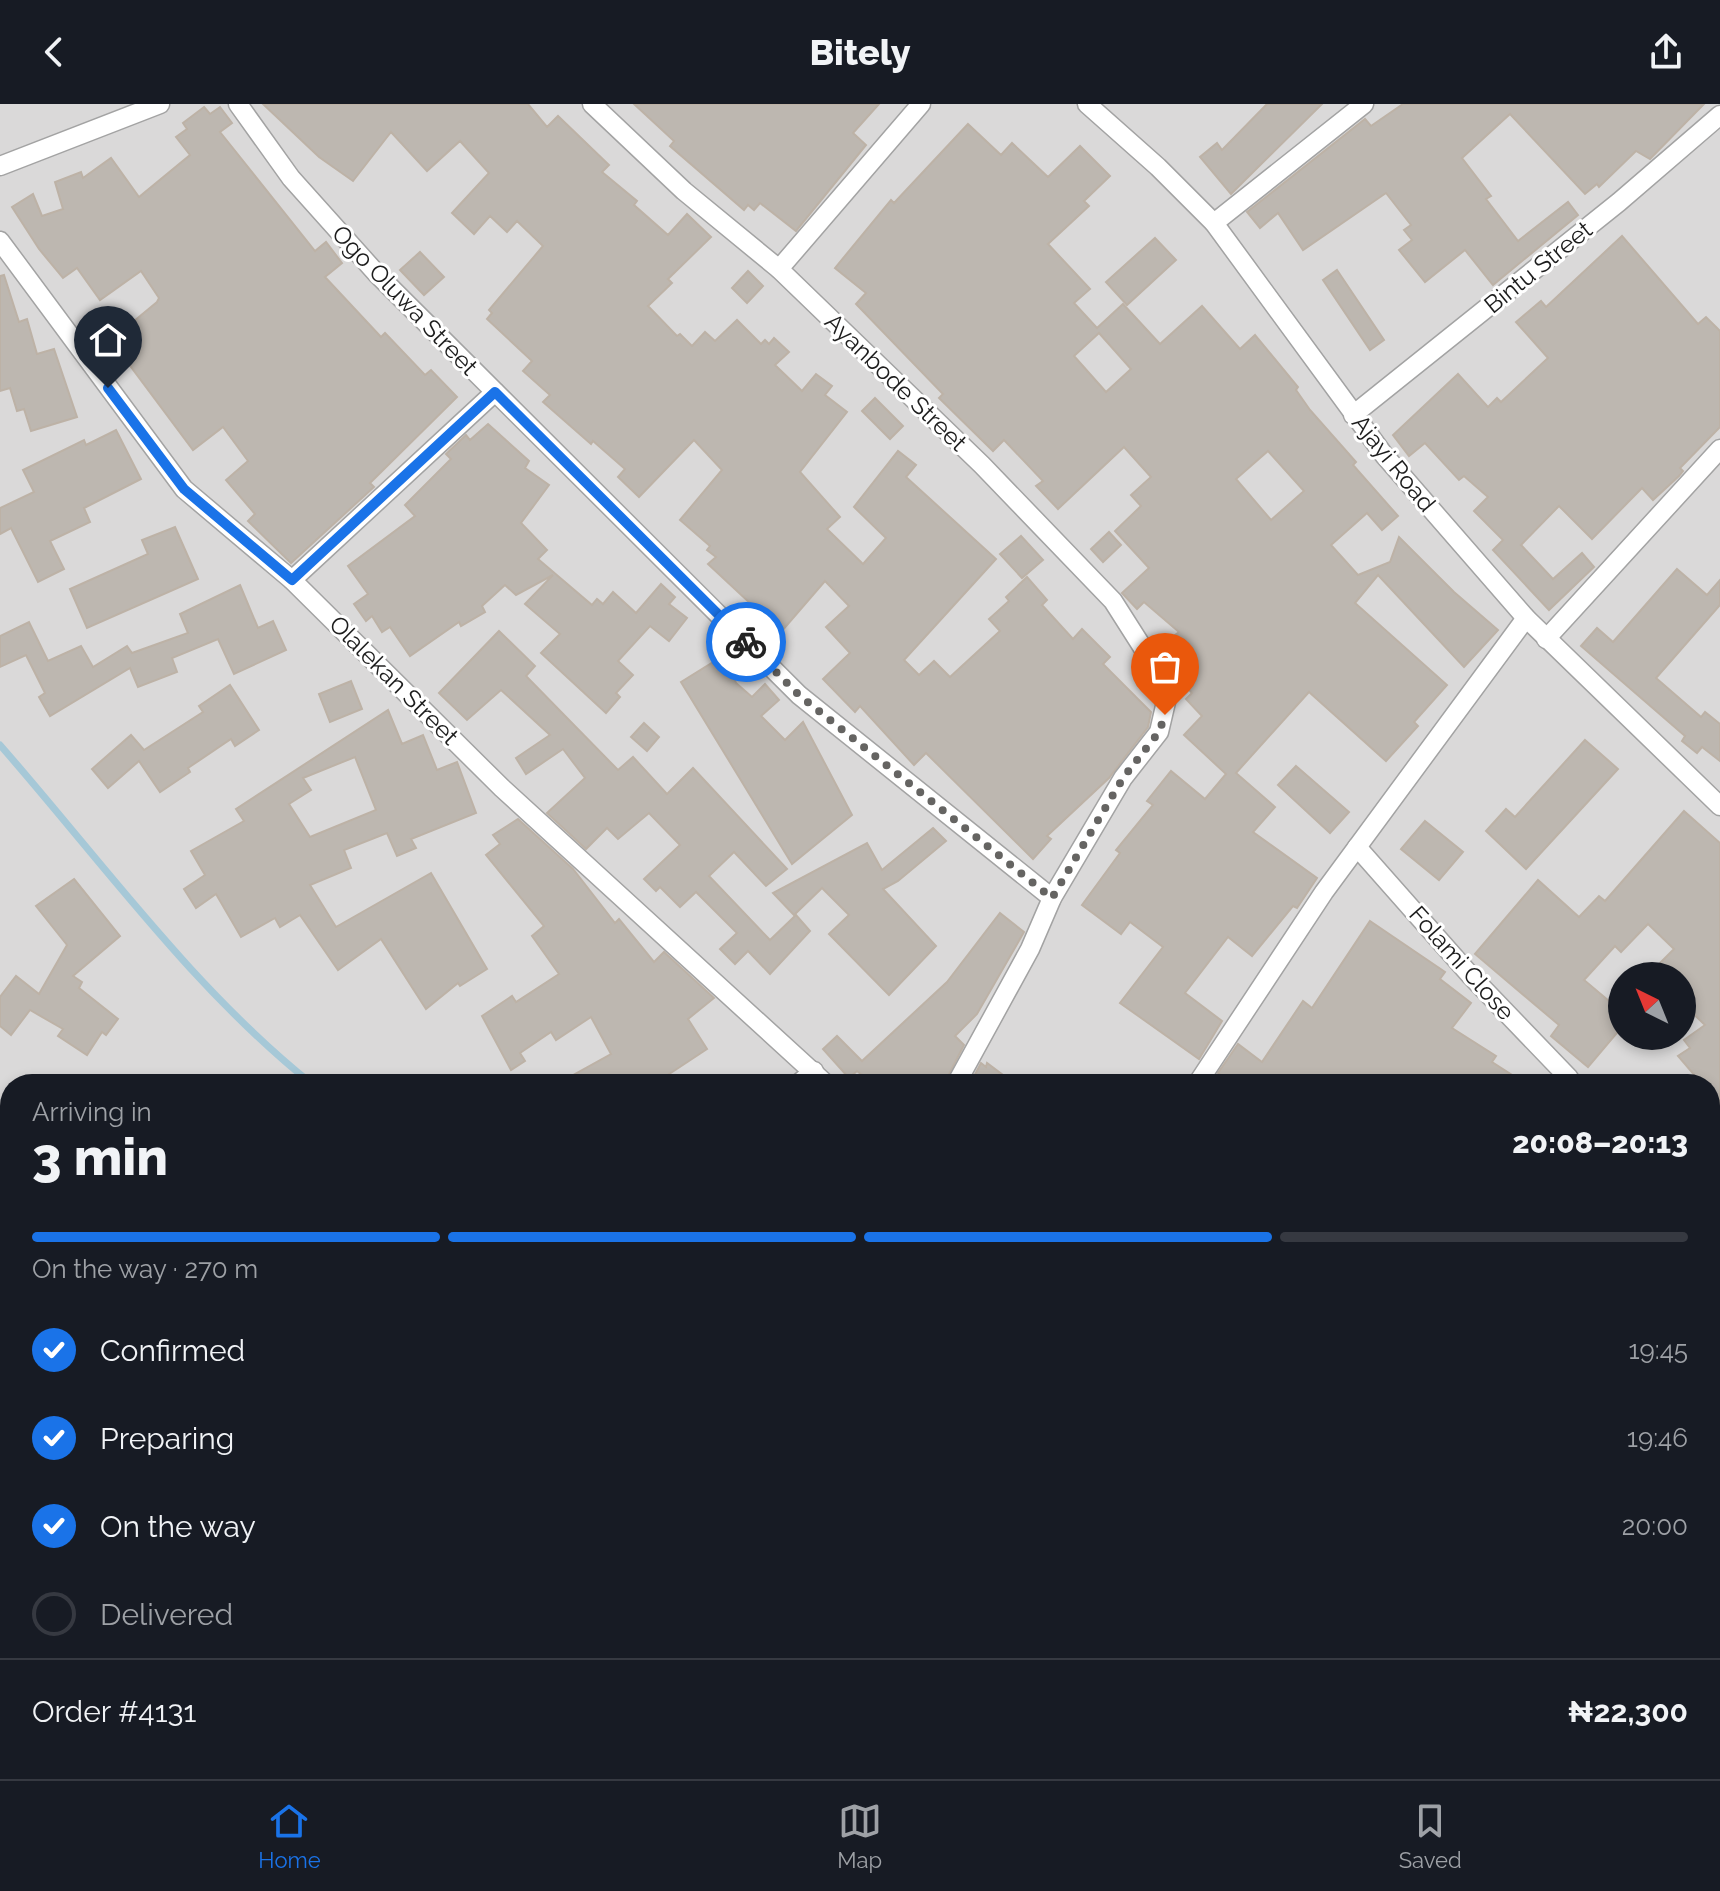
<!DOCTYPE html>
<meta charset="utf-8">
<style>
:root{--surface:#171b24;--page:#20242c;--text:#f1f3f6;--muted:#9ea1a6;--line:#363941;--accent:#1a73e8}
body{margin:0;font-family:Raleway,sans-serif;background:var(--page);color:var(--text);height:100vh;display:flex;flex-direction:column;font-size:30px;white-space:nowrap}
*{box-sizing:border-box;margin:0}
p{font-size:26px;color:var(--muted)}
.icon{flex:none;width:44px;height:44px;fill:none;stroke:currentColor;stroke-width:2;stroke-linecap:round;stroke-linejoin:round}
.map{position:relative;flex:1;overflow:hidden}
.sheet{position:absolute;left:0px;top:970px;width:1720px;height:706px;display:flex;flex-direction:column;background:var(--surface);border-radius:32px 32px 0 0;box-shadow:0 4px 12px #0003}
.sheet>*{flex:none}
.needle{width:52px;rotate:317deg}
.tools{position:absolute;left:1608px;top:858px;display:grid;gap:16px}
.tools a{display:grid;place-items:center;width:88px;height:88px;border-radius:50%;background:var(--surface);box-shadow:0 4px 12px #0003;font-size:40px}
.pin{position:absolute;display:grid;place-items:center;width:68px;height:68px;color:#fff;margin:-82px -34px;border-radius:50% 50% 50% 0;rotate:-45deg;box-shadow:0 0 8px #0007}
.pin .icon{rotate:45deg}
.courier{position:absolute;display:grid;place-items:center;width:80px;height:80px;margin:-40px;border:6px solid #1a73e8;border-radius:50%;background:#fff;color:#222;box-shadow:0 2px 10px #0007}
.headline em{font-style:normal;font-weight:800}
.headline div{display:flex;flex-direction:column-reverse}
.headline{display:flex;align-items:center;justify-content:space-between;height:136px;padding:0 32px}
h1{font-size:52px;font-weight:800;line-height:60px}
.bar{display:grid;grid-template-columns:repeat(4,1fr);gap:12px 8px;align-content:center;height:96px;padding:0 32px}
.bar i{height:10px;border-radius:6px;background:var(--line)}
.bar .current{background:var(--accent)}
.bar p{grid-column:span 4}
.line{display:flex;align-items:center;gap:20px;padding:0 32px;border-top:2px solid var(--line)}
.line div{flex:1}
ol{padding:0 32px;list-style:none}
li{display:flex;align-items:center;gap:24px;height:88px}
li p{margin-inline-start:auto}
li .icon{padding:8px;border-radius:50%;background:var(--accent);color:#fff;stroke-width:4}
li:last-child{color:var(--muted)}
li i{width:44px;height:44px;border:4px solid var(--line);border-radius:50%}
header{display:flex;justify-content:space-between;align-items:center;height:104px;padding:0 32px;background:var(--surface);font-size:36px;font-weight:800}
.menu{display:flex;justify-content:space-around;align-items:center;height:112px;border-top:2px solid var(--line);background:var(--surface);font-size:22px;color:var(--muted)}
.menu a{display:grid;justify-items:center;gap:4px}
.menu .current{color:var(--accent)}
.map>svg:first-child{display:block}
.residential{fill:#dad9d9;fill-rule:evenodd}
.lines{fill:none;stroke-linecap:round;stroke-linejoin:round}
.stream{stroke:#a6c8d7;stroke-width:7}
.building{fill:#bdb7b0;stroke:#bdb2a6;stroke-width:2;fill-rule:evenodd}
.street-casing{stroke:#a3a3a3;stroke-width:21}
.street{stroke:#fff;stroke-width:18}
.done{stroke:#656462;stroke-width:8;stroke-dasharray:0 14.4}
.route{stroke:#1a73e8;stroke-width:10}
.labels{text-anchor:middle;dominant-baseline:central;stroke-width:6;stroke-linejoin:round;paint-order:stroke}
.street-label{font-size:24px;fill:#1c1c1c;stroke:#fff}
</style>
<header><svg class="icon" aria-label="back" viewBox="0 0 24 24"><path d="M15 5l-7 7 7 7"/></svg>Bitely<svg class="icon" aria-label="share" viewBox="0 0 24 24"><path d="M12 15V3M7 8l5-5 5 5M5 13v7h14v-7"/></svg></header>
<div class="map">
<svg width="1720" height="1675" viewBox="0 0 1720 1675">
<rect width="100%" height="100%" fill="#edeae3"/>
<path class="residential" d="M0 0H1720V1675H0ZM1622 872H1682V932H1622ZM10 980H1710V1666H10Z"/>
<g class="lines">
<g class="stream">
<path d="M0 641C100 755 193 885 312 980"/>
<path d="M759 1666 761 1675"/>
</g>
</g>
<g class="building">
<path d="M263 0H528L547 23 558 12 609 61 602 68 637 97 634 101 668 131 687 110 711 133 668 175 672 179 648 202 677 232 680 230 692 242 705 228 715 237 737 216 761 240 765 236 769 240 774 234 789 248 775 261 802 287 816 270 832 282 825 291 847 308 800 368 840 413 827 425 863 460 886 434 854 403 898 347 916 361 906 373 996 455 904 556 919 571 934 557 950 573 1000 527 989 515 1009 497 1006 493 1027 473 1047 496 1042 501 1073 535 1082 525 1110 553 1103 560 1151 608 1148 623 1109 674 1047 732 1051 735 1033 755 926 649 914 661 860 602 855 608 823 575 850 549 826 523 849 502 825 477 781 528 708 460 716 453 707 446 710 442 680 416 722 366 694 336 639 393 618 373 625 365 593 337 591 340 543 298 550 291 523 267 532 257 487 215 492 209 489 206 543 142 517 117 507 128 490 112 474 130 452 109 489 69 460 37 427 67 391 28 353 77 319 53Z"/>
<path d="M634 0H879L853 29 866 41 796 127 760 99 754 106 748 101 744 106 670 42 674 37Z"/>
<path d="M1267 0H1322L1231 90 1200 53 1217 39 1222 46Z"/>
<path d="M1403 0H1704L1650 55 1636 47 1599 83 1597 80 1585 90 1510 10 1462 54 1491 92 1486 95 1518 137 1568 98 1578 111 1493 181 1465 146 1425 178 1399 146 1412 136 1404 126 1411 121 1386 89 1303 146 1278 109 1260 124 1247 108 1365 15 1371 22Z"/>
<path d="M204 3 210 10 220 3 232 19 220 28 315 147 326 138 342 159 325 173 381 233 385 229 425 271 431 266 457 293 370 379 374 383 291 459 248 417 255 410 226 376 248 357 223 323 193 346 122 251 118 256 105 241 157 198 159 194 141 167 100 196 77 164 63 174 39 145 12 103 33 90 42 112 63 105 55 78 81 68 83 74 111 54 139 93 190 51 176 33 187 25 183 19Z"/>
<path d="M968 20 1001 51 1012 39 1048 73 1080 42 1110 72 1084 97 1089 102 1048 140 1090 185 1074 199 1097 224 1123 200 1160 240 1202 202 1240 245 1255 231 1298 283 1296 286 1310 306 1356 358 1353 361 1398 412 1382 426 1367 409 1331 441 1358 471 1390 458 1399 433 1454 488 1498 526 1464 563 1378 471 1355 499 1447 581 1414 618 1418 622 1386 657 1309 588 1236 669 1275 703 1253 728 1317 774 1297 804 1293 802 1252 852 1228 833 1185 889 1222 917 1199 955 1120 899 1163 843 1130 818 1121 830 1082 801 1120 749 1116 746 1153 701 1147 697 1171 667 1205 695 1226 670 1184 631 1202 612 1186 595 1192 589 1168 562 1178 553 1166 538 1179 528 1144 498 1137 505 1122 489 1149 464 1115 427 1141 402 1131 391 1151 373 1124 343 1058 405 1036 382 1043 377 1004 336 993 347 939 294 943 290 856 200 866 189 835 164 891 96 894 99ZM1099 229 1131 265 1106 288 1074 252ZM1268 347 1304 387 1271 416 1236 375Z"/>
<path d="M1622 132 1698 220 1706 213 1720 227V323L1680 364 1683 367 1679 372 1653 396 1642 384 1592 435 1559 402 1521 441 1553 475 1582 449 1594 463 1549 506 1493 446 1503 436 1474 407 1488 393 1464 372 1459 376 1425 339 1409 352 1393 331 1458 270 1488 303 1497 294 1501 298 1548 254 1516 218 1541 197 1546 203Z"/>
<path d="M1155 134 1176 156 1127 201 1106 178Z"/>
<path d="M420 148 444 173 424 191 400 166Z"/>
<path d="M1337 166 1384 236 1370 246 1323 176Z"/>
<path d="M748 167 763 182 747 199 732 184Z"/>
<path d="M4 171 19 218 27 215 37 250 54 245 77 313 31 327 24 305 17 307 10 284 0 287V172Z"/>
<path d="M875 294 903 322 890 335 862 307Z"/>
<path d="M488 320 529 357 525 364 549 381 521 419 547 446 538 455 592 501 597 495 603 500 613 488 636 509 661 480 675 493 669 500 687 514 669 537 650 522 618 557 633 571 616 589 620 593 606 609 541 549 560 530 525 500 553 471 516 491 505 481 482 502 485 508 461 522 459 518 410 552 390 523 382 528 372 512 366 517 354 500 368 490 348 462 415 412 405 401 451 355 446 350 466 331 470 336Z"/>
<path d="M116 326 141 375 84 404 90 418 50 437 64 465 38 478 11 424 0 430V404L34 388 23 366 84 336 86 341Z"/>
<path d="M175 423 198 475 87 524 70 485 148 450 142 436Z"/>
<path d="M1109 428 1121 441 1103 458 1091 445Z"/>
<path d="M1021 432 1043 456 1022 474 1000 450Z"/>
<path d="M1677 465 1707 491 1720 476V501L1656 574 1701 613 1705 608 1720 620V657L1702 643 1697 649 1682 637 1685 632 1581 542 1597 524 1613 538Z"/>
<path d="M240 481 258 524 273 517 286 546 234 570 218 535 172 554 177 568 138 583 130 564 50 612 39 593 45 589 26 551 0 563V532L29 518 48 557 81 542 93 563 127 542 132 549 188 529 180 510Z"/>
<path d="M499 527 535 562 526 572 618 666 633 653 667 690 693 664 787 765 766 782 734 748 709 772 770 836 796 811 810 827 770 870 748 847 735 860 720 845 737 829 696 788 680 803 660 783 656 787 644 775 680 741 649 709 618 735 607 724 586 745 547 709 585 674 563 645 526 670 516 654 550 631 501 586 467 616 439 589Z"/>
<path d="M723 552 736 579 752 593 765 580 779 596 761 612 785 636 803 618 852 711 792 760 681 578Z"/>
<path d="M351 577 362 605 330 618 319 590Z"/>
<path d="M230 581 259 626 235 642 231 635 188 664 190 668 160 688 139 657 108 684 92 665 131 631 144 646 203 608 199 602Z"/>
<path d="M388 606 402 640 423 631 437 666 457 658 476 709 411 735 416 744 397 752 387 729 344 746 351 764 310 781 336 823 431 769 487 865 460 882 458 879 426 905 381 835 338 866 300 811 280 823 275 814 241 833 216 790 196 804 184 785 205 771 191 747 244 717 236 705ZM355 653 376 706 310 733 289 700 311 686 303 674Z"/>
<path d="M644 619 659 633 647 647 631 633Z"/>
<path d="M1585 636 1618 665 1526 765 1486 727 1506 705 1515 713Z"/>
<path d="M1296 662 1349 708 1330 729 1278 681Z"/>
<path d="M1684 707 1720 739V1004L1710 991V980H1702L1678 952 1690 944 1684 936 1705 921 1682 899V872H1668L1657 862 1674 845 1648 820 1621 848 1615 842 1584 876 1622 908V923L1588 963 1551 932 1559 921 1475 850 1538 776 1579 813 1599 792 1605 797Z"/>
<path d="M518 715 573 765 615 819 619 815 654 858 664 848 714 894 688 915 707 945 654 980H557L611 950 591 913 556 936 551 928 520 949 525 957 511 966 482 912 512 892 516 898 559 870 532 832 544 822 486 751 500 740 493 731Z"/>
<path d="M1425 717 1463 748 1439 776 1401 745Z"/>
<path d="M933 724 946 737 898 777 883 785 936 842 889 891 829 830 849 811 822 784 794 811 773 789 867 739 882 766Z"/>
<path d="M74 775 120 832 73 872 82 878 79 884 118 915 106 931 102 928 87 951 58 932 63 925 30 906 11 931 0 922V893L16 872 39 890 67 841 36 802Z"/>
<path d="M1000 809 1024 828 977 910 955 932 964 941 944 980H873L857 967 849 974 823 945 837 932 862 957 947 878Z"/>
<path d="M1370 817 1445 868 1440 875 1471 899 1452 924 1496 952 1492 958 1526 980H1234L1218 969 1238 940 1262 958 1303 897 1312 904Z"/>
<path d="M981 959 986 963 987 959 1015 980H970Z"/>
</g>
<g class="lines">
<g class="street-casing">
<g id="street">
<path d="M238 0 291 74 377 170 799 591 1052 794"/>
<path d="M592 0 684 87 779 165 982 361 1113 497 1169 585 1159 628 1123 674 1052 794 1030 845 956 980"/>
<path d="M1087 0 1158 63 1214 119 1384 351 1526 514 1720 702"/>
<path d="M0 62 160 0"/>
<path d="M1214 119 1364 0"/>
<path d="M0 137 184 385 292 476 502 684 826 980"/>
<path d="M779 165 921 0"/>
<path d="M1353 311 1619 98 1720 11"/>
<path d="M292 476 495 288"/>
<path d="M1546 535 1720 345"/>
<path d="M1357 743 1471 872 1569 974"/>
<path d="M798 980 814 967"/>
<path d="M1197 980 1324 788 1526 514"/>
<path d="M1710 1106 1720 1098"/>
<path d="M0 1426 10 1420"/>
<path d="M305 1675 328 1666"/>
</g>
</g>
<use href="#street" class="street"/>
</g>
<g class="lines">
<path class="done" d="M746 538 799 591 1052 794 1123 674 1159 628 1165 611"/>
<path class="route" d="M108 284 184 385 292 476 495 288 746 538"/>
</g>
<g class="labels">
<g class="street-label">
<text transform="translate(1538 163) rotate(-39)">Bintu Street</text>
<text transform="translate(405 196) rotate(46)">Ogo Oluwa Street</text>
<text transform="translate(896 278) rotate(44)">Ayanbode Street</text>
<text transform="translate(1394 359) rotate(51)">Ajayi Road</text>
<text transform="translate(394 576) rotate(45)">Olalekan Street</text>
<text transform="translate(1462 859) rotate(48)">Folami Close</text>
</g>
</g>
</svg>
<div class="tools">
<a><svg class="needle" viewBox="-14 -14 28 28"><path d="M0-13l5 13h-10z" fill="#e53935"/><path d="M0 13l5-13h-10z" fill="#9ea1a6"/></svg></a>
</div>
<div class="pin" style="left:1165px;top:611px;background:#ea580c"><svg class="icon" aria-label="bag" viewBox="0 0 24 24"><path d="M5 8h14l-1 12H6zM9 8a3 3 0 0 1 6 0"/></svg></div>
<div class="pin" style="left:108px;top:284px;background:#1f2937"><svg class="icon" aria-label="home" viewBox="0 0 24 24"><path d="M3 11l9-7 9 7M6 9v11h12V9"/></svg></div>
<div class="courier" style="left:746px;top:538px"><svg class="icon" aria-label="bike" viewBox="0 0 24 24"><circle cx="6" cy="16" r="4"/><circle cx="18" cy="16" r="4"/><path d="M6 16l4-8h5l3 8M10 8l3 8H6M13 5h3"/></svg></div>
<section class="sheet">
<div class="headline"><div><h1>3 min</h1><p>Arriving in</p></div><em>20:08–20:13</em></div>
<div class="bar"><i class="current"></i><i class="current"></i><i class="current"></i><i></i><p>On the way · 270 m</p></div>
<ol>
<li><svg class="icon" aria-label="check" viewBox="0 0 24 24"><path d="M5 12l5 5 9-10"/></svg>Confirmed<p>19:45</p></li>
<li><svg class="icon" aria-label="check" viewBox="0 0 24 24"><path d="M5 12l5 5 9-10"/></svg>Preparing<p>19:46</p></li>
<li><svg class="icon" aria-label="check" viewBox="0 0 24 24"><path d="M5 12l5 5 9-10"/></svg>On the way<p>20:00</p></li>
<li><i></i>Delivered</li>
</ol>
<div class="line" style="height:104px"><div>Order #4131</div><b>₦22,300</b></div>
</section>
</div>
<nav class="menu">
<a class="current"><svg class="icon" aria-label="home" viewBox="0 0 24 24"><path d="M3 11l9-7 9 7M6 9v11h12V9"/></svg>Home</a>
<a><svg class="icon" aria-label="map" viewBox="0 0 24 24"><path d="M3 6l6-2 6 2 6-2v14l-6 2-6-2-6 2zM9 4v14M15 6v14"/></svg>Map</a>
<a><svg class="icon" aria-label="saved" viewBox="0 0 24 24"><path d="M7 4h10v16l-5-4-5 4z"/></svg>Saved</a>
</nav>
